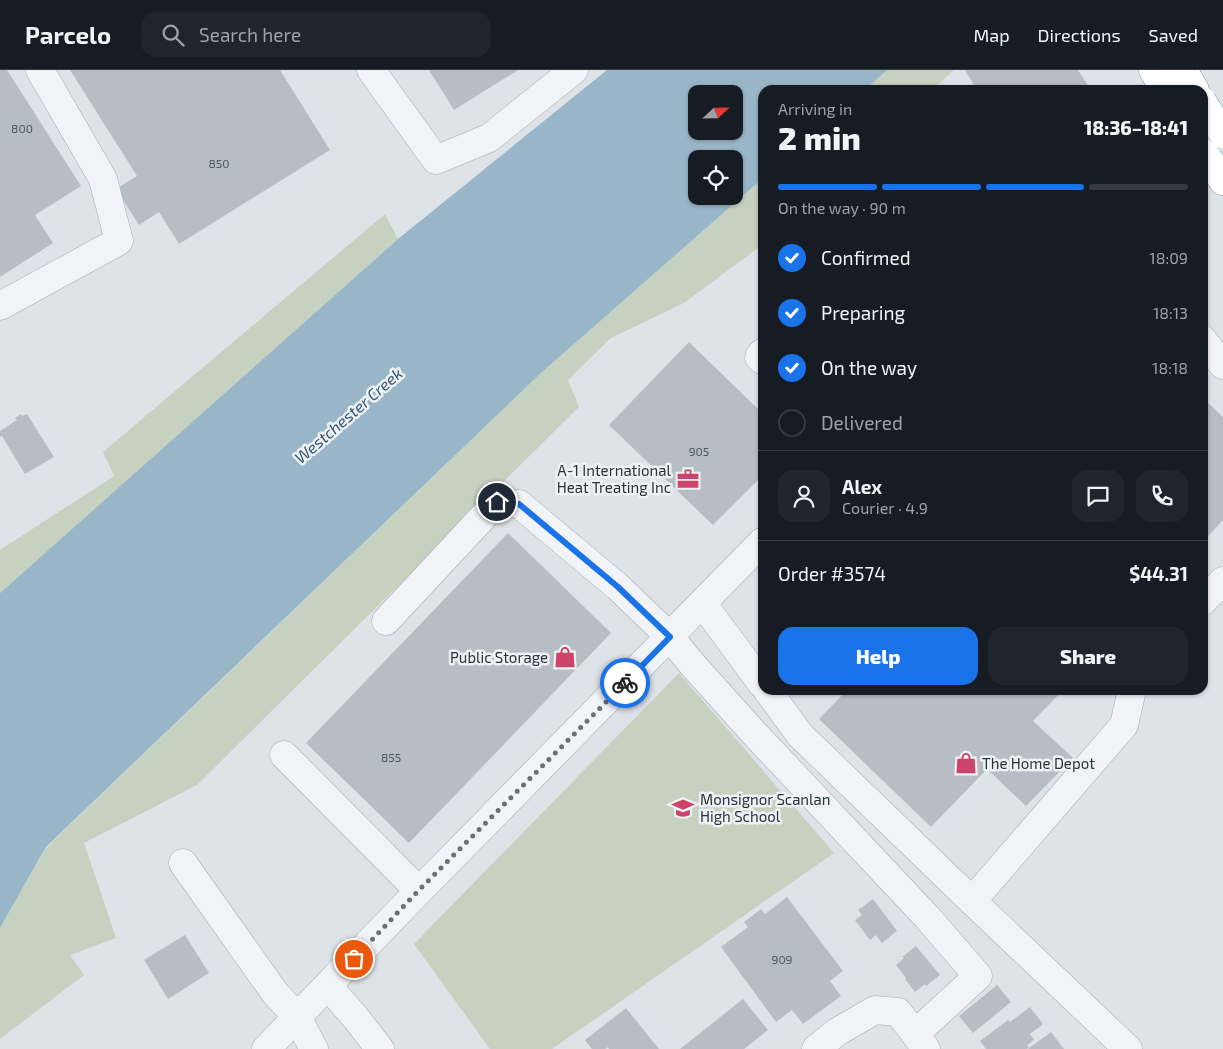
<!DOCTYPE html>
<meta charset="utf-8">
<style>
:root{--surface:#171b24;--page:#20242c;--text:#f1f3f6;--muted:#9ea1a6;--line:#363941;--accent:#1a73e8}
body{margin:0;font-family:"Exo 2",sans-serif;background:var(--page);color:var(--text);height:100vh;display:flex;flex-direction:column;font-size:19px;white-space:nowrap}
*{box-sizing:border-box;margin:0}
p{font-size:16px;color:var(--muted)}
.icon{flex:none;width:28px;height:28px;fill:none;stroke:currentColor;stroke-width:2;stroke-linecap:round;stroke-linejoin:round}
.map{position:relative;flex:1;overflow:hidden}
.panel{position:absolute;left:758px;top:15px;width:450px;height:610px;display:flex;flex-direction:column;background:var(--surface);border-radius:15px;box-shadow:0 1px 4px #0004}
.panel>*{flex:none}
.needle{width:32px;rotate:68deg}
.controls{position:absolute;left:688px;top:15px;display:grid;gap:10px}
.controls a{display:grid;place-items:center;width:55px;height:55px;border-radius:10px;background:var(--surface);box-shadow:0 1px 4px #0004;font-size:25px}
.pin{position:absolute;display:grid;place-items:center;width:42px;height:42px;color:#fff;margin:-21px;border:2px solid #fff;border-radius:50%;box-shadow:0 1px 5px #0007}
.courier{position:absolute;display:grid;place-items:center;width:50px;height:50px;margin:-25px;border:4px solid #1a73e8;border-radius:50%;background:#fff;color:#222;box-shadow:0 1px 6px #0007}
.overview em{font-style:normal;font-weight:800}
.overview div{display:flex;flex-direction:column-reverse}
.overview{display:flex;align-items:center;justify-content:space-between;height:85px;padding:0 20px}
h1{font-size:32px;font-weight:800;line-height:38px}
.bar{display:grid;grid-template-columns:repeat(4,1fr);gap:8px 5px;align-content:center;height:60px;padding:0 20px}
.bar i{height:6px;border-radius:4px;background:var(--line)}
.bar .active{background:var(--accent)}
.bar p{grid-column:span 4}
.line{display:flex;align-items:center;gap:12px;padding:0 20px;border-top:1px solid var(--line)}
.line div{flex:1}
.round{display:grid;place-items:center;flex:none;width:52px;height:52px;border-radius:15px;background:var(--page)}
ol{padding:0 20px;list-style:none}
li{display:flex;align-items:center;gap:15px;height:55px}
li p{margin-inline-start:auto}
li .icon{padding:5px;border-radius:50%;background:var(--accent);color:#fff;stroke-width:4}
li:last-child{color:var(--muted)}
li i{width:28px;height:28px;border:2px solid var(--line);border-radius:50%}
.primary-button{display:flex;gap:10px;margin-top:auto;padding:10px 20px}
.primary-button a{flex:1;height:58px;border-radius:15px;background:var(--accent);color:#fff;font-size:20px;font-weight:800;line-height:58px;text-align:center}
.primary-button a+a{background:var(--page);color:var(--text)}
header{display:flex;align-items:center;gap:30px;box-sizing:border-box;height:70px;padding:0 25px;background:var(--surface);border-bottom:1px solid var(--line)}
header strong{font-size:24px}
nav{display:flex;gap:28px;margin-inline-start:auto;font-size:18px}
.search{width:350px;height:45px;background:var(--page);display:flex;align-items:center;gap:12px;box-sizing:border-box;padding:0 18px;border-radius:15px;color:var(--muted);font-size:19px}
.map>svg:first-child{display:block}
.green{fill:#c6d1c0}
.water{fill:#99b6c8;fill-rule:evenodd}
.building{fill:#b6bdc4}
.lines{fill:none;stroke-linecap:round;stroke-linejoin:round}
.minor-casing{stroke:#a4abb2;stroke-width:29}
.highway-casing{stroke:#86929e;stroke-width:29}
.minor{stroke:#f1f3f6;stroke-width:28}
.highway{stroke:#fff;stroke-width:28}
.highway-bridge-casing{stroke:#86929e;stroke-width:29;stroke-linecap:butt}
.highway-bridge{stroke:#fff;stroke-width:28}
.done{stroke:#68717a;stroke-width:5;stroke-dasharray:0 9}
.route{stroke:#1a73e8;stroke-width:6}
.labels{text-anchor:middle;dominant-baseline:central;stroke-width:5;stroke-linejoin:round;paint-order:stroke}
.number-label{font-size:12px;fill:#4c5660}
.poi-label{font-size:15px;fill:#28333e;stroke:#eef2f5;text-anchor:end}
.water-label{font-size:16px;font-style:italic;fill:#325672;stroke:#eef2f5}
</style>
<header>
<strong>Parcelo</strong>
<div class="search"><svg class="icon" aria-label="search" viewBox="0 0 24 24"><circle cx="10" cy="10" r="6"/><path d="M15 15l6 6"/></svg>Search here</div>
<nav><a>Map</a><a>Directions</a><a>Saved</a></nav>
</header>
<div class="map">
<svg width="1223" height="979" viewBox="0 0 1223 979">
<rect width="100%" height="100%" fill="#dee3e8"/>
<g class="green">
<path d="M887 0H954L932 20H865Z"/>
<path d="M762 109V175L684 233 611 268 568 310 579 337 197 715 84 773 116 868 70 885 84 905 0 969V858L46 778 541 303Z"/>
<path d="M385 144 398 169 0 523V480L114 406 103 382Z"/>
<path d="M679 603 834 783 552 979H490L414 874Z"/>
</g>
<path class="water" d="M607 0H887L865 20H762V109L541 303 46 777 0 858V523L398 169ZM696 24H734V61H696ZM696 89H734V126H696Z"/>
<g class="building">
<path d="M0 0H7L81 116 35 145 53 173 0 207Z"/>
<path d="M70 0H280L330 80 179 174 159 142 139 155 116 119 137 106Z"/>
<path d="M429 0H518L454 40Z"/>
<path d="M965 0H1078L1091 20H977Z"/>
<path d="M689 272 762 343V406L713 455 609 355Z"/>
<path d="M1202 327 1223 347V450L1202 473Z"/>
<path d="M21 344 22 346 27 344 54 387 25 404 2 366 0 367V361L17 350 15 348Z"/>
<path d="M508 463 611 563 409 773 306 673Z"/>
<path d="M847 620H1063L1033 651 1073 688 1026 736 987 699 931 757 819 649Z"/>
<path d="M787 827 843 901 830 911 841 926 803 954 792 940 776 952 721 877 748 857 744 852 761 839 765 844Z"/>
<path d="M873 829 897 861 882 873 876 865 870 870 855 850 862 845 858 840Z"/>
<path d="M185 865 209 903 168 929 144 890Z"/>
<path d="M916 876 940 905 926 916 925 914 915 922 905 909 906 908 896 895 904 888 902 887Z"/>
<path d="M997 915 1011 932 973 963 959 946Z"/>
<path d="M743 929 768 960 744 979H680Z"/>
<path d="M1030 937 1043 954 1030 964 1034 970 1027 975 1029 977 1027 979H986L980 971 1008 950 1010 952Z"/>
<path d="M626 938 659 979H609L608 977 605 979H592L585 970Z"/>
<path d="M1051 962 1064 979H1028Z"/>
</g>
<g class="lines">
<g class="minor-casing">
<g id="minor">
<path d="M371 0 436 90 489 68 574 0"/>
<path d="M0 236 119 171 103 109 40 0"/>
<path d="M1202 269 1223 295"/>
<path d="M762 283 759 287 762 290"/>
<path d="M1202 532 1223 511"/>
<path d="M703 534 762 614"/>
<path d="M386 551 497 432 519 434 618 517 670 567 692 594 753 662 927 847 978 906 915 964 926 979"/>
<path d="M767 620 800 665 972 831 1128 979"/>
<path d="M284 685 419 821"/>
<path d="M183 793 275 923 297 947 314 979"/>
<path d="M972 831 1124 655 1132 620"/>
<path d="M328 916 355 947 380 979"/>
<path d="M266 979 419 821 762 472"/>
<path d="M816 979 837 962 875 940 898 942 915 964"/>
</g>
</g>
<g class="highway-casing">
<g id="highway">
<path d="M1153 0 1165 20"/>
<path d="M1183 0 1195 20"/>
<path d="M1202 79 1223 111"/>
</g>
</g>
<use href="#minor" class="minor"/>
<use href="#highway" class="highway"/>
<g class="highway-bridge-casing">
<path id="highway-bridge" d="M1202 31 1223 64"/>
</g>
<use href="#highway-bridge" class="highway-bridge"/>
</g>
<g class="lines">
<path class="done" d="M354 889 418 821 625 613"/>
<path class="route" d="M497 432 519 434 618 517 670 567 625 613"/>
</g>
<defs>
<g id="office-bare" transform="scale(1.725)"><path d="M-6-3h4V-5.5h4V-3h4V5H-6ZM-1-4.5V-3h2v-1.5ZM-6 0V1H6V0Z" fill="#cc4469" stroke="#eef2f5" stroke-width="2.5" paint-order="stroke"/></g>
<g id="shop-bare" transform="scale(1.725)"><path d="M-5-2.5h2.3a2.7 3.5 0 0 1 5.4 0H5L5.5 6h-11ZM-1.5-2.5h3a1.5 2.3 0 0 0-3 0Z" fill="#cc4469" stroke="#eef2f5" stroke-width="2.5" paint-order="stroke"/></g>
<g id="school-bare" transform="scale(1.725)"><path d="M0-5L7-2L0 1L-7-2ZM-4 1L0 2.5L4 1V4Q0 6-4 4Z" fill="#cc4469" stroke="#eef2f5" stroke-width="2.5" paint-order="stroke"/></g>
</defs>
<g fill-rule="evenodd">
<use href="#office-bare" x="688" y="409"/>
<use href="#shop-bare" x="565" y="587"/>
<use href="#shop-bare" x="966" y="693"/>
<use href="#school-bare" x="683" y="738"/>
</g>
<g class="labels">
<g class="number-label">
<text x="22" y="58">800</text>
<text x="219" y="93">850</text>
<text x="699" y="381">905</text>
<text x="391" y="687">855</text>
<text x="782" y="889">909</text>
</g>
<g class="poi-label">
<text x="671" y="400">A-1 International<tspan x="671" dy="17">Heat Treating Inc</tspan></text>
<text x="548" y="587">Public Storage</text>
<text x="982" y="693" text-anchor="start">The Home Depot</text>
<text x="700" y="729" text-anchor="start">Monsignor Scanlan<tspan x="700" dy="17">High School</tspan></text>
</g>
<g class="water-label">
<text transform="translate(348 345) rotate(-41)">Westchester Creek</text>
</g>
</g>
</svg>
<div class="controls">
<a><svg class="needle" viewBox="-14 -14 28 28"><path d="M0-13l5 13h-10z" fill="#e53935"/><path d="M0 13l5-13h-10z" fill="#9ea1a6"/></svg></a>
<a><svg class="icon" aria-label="locate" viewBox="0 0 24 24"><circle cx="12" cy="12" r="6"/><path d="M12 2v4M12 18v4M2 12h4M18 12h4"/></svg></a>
</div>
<div class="pin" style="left:354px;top:889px;background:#ea580c"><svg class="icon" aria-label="bag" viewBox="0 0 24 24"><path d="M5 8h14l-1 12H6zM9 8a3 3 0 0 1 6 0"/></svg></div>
<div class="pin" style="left:497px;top:432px;background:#1f2937"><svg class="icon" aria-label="home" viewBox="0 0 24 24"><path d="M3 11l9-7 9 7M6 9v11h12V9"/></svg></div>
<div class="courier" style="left:625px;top:613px"><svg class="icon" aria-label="bike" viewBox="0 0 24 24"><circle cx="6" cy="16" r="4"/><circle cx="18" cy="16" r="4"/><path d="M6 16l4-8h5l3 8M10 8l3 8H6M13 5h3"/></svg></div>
<section class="panel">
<div class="overview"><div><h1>2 min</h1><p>Arriving in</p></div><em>18:36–18:41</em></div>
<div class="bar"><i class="active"></i><i class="active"></i><i class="active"></i><i></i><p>On the way · 90 m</p></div>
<ol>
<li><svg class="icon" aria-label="check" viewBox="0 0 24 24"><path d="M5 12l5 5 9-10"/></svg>Confirmed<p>18:09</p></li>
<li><svg class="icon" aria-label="check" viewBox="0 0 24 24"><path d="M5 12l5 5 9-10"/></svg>Preparing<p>18:13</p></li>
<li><svg class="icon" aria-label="check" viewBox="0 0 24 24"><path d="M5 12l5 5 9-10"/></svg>On the way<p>18:18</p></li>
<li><i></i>Delivered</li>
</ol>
<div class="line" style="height:90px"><a class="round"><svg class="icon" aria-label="person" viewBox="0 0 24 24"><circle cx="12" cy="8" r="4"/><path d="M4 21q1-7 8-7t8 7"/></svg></a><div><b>Alex</b><p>Courier · 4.9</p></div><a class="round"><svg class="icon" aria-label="chat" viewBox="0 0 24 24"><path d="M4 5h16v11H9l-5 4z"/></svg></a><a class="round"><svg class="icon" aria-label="phone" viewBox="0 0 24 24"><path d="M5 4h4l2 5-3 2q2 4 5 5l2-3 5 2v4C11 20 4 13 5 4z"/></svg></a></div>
<div class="line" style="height:65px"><div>Order #3574</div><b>$44.31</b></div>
<div class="primary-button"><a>Help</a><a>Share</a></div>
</section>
</div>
